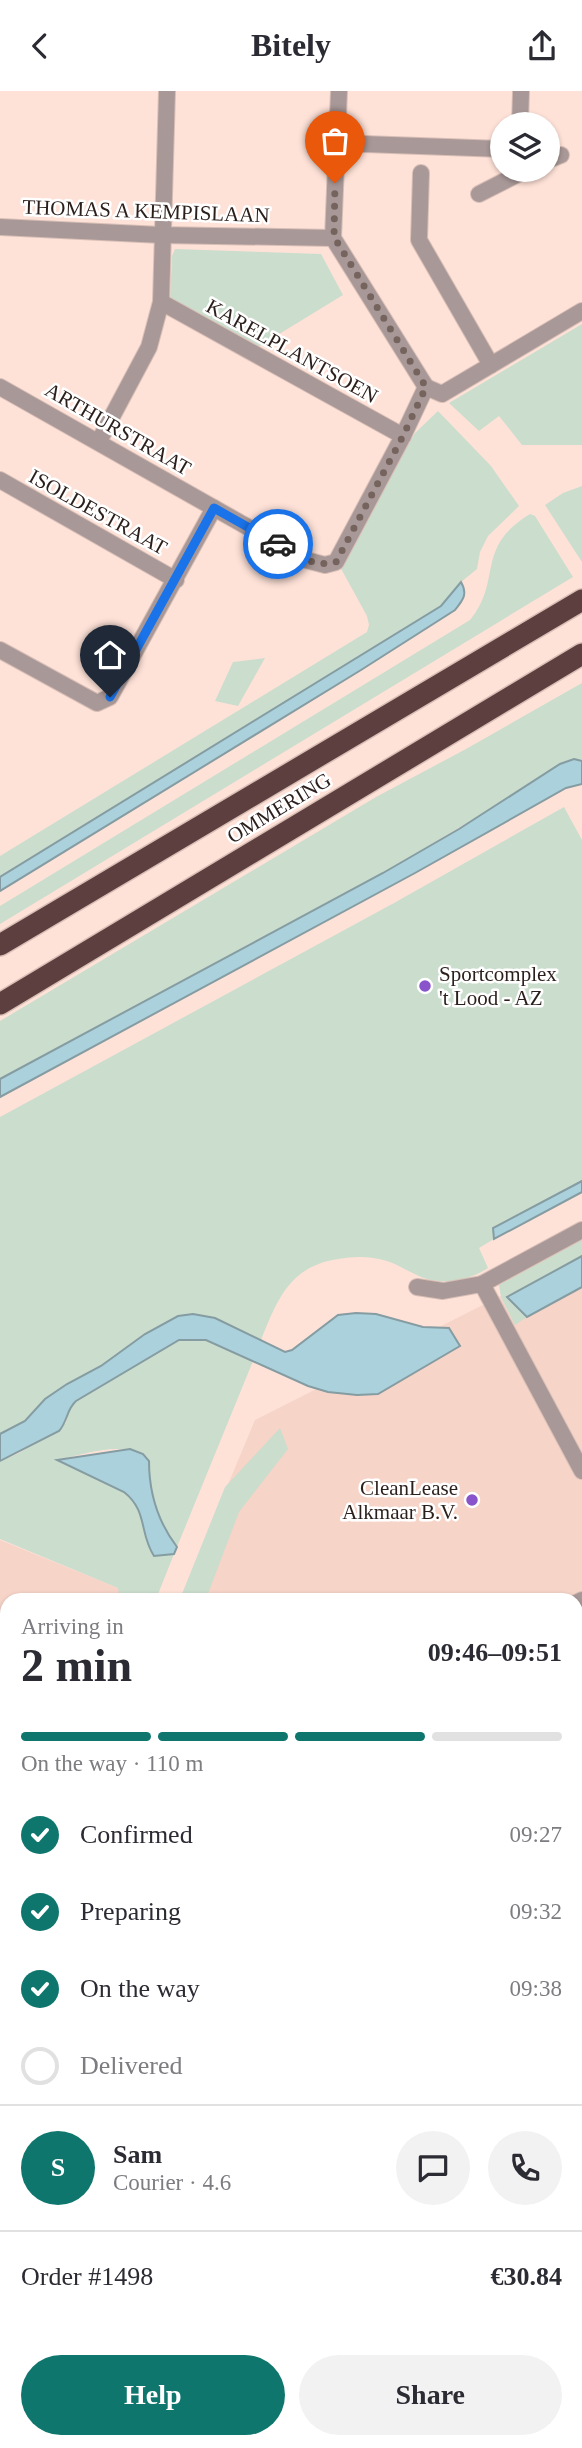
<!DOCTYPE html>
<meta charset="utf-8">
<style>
:root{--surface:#fff;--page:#f2f2f3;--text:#2b2b33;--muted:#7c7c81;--line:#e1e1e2;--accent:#0f766e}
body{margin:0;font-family:"Times New Roman",serif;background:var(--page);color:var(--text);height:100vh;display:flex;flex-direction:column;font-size:26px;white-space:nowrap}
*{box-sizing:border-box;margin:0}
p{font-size:23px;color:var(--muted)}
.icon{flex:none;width:38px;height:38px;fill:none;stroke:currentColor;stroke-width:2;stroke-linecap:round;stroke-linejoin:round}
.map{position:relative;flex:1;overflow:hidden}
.panel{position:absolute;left:0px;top:1502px;width:583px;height:856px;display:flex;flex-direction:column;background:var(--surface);border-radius:21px 21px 0 0;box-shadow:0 2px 5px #0004}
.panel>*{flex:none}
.fabs{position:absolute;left:490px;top:21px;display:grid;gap:14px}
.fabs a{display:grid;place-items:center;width:70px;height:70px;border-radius:50%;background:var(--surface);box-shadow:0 2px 5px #0004;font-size:35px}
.pin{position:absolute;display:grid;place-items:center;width:60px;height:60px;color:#fff;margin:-72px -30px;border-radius:50% 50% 50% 0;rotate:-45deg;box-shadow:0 0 7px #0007}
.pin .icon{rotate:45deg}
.courier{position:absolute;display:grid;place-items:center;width:70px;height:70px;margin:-35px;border:5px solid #1a73e8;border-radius:50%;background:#fff;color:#222;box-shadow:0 2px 9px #0007}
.overview em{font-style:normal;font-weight:800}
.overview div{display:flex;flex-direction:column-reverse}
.overview{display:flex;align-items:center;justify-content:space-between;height:119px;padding:0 21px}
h1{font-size:46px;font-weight:800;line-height:52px}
.bar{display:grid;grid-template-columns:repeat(4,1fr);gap:10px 7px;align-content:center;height:84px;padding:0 21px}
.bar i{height:9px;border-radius:5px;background:var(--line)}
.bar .on{background:var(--accent)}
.bar p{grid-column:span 4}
.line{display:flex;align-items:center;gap:18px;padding:0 21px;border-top:2px solid var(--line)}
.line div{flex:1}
.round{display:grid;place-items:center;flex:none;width:74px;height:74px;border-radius:37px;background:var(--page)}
ol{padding:0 21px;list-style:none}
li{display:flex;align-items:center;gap:21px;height:77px}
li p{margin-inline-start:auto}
li .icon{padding:7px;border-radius:50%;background:var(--accent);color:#fff;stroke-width:4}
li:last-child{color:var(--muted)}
li i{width:38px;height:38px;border:4px solid var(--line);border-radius:50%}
.primary-button{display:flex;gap:14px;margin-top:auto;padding:14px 21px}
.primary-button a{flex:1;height:80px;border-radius:42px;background:var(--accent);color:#fff;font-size:28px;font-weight:800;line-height:80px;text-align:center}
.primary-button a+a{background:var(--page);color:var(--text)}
header{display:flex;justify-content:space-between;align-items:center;height:91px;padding:0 21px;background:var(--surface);font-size:32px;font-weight:800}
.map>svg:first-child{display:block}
.built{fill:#f6d4c8}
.green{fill:#cbddcc}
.water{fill:#abd2dc;stroke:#859ca2;stroke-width:2}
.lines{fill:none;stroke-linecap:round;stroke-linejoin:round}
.street-casing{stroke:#d8bfb6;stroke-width:18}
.secondary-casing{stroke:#d8bfb6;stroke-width:20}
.highway-casing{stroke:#d8bfb6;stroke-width:24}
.street{stroke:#a99898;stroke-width:16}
.secondary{stroke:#897271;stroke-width:18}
.highway{stroke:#5e3f3f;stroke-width:21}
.done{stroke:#75635d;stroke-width:7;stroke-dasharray:0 12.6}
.route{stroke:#1a73e8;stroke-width:9}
.poi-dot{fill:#8853cb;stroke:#fff;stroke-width:2.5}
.labels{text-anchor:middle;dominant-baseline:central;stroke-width:5;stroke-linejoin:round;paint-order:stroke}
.street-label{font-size:21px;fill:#2b1f1b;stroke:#fff}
.poi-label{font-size:21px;fill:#2b1f1b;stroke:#fff;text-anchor:start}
</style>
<header><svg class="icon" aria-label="back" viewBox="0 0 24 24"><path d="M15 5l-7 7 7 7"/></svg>Bitely<svg class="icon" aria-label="share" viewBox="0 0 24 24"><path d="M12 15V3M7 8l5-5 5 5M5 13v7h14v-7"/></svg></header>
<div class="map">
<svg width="582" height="2357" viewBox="0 0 582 2357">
<rect width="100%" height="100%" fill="#fee2d8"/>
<path class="built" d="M582 1164V2357H0V1449L118 1497 136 1508H7V2350H576V1508H180L255 1329Z"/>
<g class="green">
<path d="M175 158 321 163 343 204 258 256 170 210 172 165Z"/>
<path d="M582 233V354H522L499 325 479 340 449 312Z"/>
<path d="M438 320 491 375 519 415 488 445 480 461 477 478 461 491 441 515 0 786V765L367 541 369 534 367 525 339 474 415 342Z"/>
<path d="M582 395V471L545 414 563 402Z"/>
<path d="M530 423 535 425 573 486 0 833V815L470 529C503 489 474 457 530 423Z"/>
<path d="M265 567 238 615 215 610 233 571Z"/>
<path d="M582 592V670L574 668 383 782 0 988V930L376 706 466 658Z"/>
<path d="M564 716 582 749V1090L493 1137 494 1148 479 1157 488 1177C470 1189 443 1195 421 1186 409 1181 399 1174 387 1170 371 1165 354 1165 338 1168 290 1175 277 1209 261 1249L215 1227 193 1223 178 1225 145 1243 101 1275 45 1308 25 1330 0 1343V1026L394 812Z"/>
<path d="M582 1149V1165L508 1206 527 1226 515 1234 501 1206 499 1194Z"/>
<path d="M178 1249H206L253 1270 177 1456C158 1431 149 1401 149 1370 130 1347 84 1363 58 1369L124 1401C148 1420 139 1442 154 1465L174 1463 156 1508H120L118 1497 0 1448V1370L19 1362 66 1332 69 1317 76 1310Z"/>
<path d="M280 1337 288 1358 239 1421 206 1508H180L225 1396Z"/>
<path d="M7 1789V1877L0 1894V1806Z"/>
</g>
<g class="water">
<path d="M461 491C468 503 463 509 455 519L361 579 0 800V786L441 515Z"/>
<path d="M574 668 582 670V693L566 697 415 782 0 1006V988L383 782 459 738 560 673Z"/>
<path d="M582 1090V1101L494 1148 493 1137Z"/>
<path d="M582 1165V1196L527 1226 507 1206Z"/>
<path d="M356 1222 376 1223 423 1236 449 1237 460 1255 378 1303 357 1304 328 1301 308 1295 206 1249H179L76 1310C66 1319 68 1330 59 1340L0 1370V1343L25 1330 45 1308 67 1293 101 1275 145 1243 178 1225 193 1223 215 1227 285 1261 292 1259 338 1224Z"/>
<path d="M130 1358 143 1363 149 1370C149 1401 158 1431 177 1456L174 1463 154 1465C139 1442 148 1420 124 1401L57 1369Z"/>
</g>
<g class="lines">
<g class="street-casing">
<g id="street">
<path d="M339 0 333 147 426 296"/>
<path d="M520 33 521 0"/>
<path d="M337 52 502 58"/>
<path d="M548 69 561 64"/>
<path d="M421 82 419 149 491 274"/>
<path d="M479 103 524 80"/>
<path d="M0 136 161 144 333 147"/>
<path d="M161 211 403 345"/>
<path d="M0 296 306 469 325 474 336 471 403 345 426 296"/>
<path d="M426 296 442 303 582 220"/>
<path d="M99 350 149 256 161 211 167 0"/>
<path d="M0 389 176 489"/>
<path d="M0 559 97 612 110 606 214 417"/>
<path d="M482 1193 582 1380"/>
<path d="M417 1196 443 1200 482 1193 582 1139"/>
<path d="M576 1512 582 1509"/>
</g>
</g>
<g class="secondary-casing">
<g id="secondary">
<path d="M0 2241 7 2244"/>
<path d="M264 2350 280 2357"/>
</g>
</g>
<g class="highway-casing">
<g id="highway">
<path d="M0 854 582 509"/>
<path d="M0 913 582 563"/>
</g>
</g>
<use href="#street" class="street"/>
<use href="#secondary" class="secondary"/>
<use href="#highway" class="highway"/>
</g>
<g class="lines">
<path class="done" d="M278 453C297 464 314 477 336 471L403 345 426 296 334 146 335 92"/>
<path class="route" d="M110 606 214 417 278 453"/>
</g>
<g class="poi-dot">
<circle cx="425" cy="895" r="7"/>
<circle cx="472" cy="1409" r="7"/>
</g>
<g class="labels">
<g class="street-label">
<text transform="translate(146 120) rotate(2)">THOMAS A KEMPISLAAN</text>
<text transform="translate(292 260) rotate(29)">KARELPLANTSOEN</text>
<text transform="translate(118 338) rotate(30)">ARTHURSTRAAT</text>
<text transform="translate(98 421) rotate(29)">ISOLDESTRAAT</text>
<text transform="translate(279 717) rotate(-31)">OMMERING</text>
</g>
<g class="poi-label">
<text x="439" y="883">Sportcomplex<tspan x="439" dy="24">'t Lood - AZ</tspan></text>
<text x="458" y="1397" text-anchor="end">CleanLease<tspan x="458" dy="24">Alkmaar B.V.</tspan></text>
</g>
</g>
</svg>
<div class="fabs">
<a><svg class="icon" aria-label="layers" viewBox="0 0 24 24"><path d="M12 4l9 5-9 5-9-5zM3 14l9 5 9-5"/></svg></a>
</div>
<div class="pin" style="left:335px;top:92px;background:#ea580c"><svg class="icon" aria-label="bag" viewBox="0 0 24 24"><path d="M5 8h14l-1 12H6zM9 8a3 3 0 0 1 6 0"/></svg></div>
<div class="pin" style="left:110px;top:606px;background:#1f2937"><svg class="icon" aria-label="home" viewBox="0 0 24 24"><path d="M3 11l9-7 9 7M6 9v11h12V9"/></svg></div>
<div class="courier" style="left:278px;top:453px"><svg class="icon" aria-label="car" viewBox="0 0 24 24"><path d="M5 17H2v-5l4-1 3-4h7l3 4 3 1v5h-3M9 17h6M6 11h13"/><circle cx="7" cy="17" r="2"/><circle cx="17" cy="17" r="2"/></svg></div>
<section class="panel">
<div class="overview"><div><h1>2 min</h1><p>Arriving in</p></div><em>09:46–09:51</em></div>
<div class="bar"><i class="on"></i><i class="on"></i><i class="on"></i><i></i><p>On the way · 110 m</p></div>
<ol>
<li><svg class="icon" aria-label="check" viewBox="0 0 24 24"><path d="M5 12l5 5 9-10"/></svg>Confirmed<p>09:27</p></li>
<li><svg class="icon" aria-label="check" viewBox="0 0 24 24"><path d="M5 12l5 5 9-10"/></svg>Preparing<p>09:32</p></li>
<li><svg class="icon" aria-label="check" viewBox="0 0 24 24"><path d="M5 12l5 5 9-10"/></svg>On the way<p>09:38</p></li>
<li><i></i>Delivered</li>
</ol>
<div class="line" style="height:126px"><b class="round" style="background:var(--accent);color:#fff">S</b><div><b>Sam</b><p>Courier · 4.6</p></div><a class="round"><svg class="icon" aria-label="chat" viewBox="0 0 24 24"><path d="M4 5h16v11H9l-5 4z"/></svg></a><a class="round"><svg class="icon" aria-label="phone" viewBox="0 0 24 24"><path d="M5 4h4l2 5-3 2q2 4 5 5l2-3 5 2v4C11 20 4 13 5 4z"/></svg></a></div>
<div class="line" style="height:91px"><div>Order #1498</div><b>€30.84</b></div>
<div class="primary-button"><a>Help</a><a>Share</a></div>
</section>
</div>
